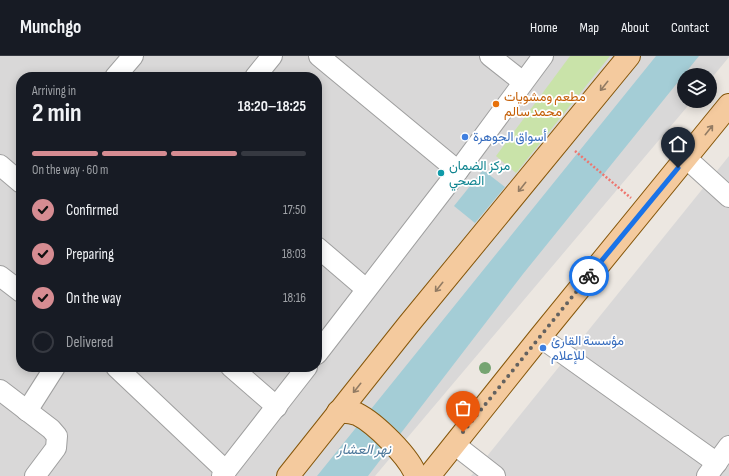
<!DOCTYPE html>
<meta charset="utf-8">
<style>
:root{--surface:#171b24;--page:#20242c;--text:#f1f3f6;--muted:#9ea1a6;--line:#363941;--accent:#d68c92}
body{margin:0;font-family:"Sofia Sans Condensed",Vazirmatn,sans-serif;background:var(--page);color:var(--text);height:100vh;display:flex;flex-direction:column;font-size:15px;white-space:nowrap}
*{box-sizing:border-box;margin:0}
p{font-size:13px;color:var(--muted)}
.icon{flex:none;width:22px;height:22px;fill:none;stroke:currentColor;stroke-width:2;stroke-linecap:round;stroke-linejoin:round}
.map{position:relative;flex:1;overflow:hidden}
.sheet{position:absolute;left:16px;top:16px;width:306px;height:300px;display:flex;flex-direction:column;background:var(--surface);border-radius:16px;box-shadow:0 2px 10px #0003}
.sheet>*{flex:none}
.controls{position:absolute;left:677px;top:12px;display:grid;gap:8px}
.controls a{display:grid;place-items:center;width:40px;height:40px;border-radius:50%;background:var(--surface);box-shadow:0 2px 10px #0003;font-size:20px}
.pin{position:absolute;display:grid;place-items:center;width:34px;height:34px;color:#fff;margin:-41px -17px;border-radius:50% 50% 50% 0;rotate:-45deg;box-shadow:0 0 4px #0007}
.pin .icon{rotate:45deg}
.courier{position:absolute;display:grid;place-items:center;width:40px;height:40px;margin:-20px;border:3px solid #1a73e8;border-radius:50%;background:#fff;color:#222;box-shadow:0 1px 5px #0007}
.head em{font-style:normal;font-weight:700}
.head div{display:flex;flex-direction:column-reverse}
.head{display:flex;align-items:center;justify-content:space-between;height:68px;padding:0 16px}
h1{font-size:26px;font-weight:700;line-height:30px}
.bar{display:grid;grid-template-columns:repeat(4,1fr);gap:6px 4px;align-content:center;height:48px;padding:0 16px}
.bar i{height:5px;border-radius:3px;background:var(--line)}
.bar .active{background:var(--accent)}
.bar p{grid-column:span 4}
ol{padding:0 16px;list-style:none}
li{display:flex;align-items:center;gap:12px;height:44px}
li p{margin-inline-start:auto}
li .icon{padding:4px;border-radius:50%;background:var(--accent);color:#111;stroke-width:4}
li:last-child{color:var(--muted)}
li i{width:22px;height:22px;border:2px solid var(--line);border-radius:50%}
header{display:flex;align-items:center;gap:24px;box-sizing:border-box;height:56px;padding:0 20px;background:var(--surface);border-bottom:1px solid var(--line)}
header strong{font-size:19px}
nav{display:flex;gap:22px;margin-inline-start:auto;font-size:14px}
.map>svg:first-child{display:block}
.residential{fill:#d9d8d8;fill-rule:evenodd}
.grass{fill:#c9e3a9}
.water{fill:#a4cdd6}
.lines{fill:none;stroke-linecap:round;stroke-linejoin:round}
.minor-casing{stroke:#9f9f9f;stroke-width:22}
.major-casing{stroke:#86570b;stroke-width:24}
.path{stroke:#ee766f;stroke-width:2.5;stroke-dasharray:2 2;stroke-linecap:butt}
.minor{stroke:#fff;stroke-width:20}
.major{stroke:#f4ca9e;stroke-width:22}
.tree{fill:#75a471}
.oneway{stroke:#927b63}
.done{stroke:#646260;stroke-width:4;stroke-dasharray:0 7.2}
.route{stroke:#1a73e8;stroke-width:5}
.food-dot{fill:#e8710a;stroke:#fff;stroke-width:1.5}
.shop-dot{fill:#3f7fe0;stroke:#fff;stroke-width:1.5}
.culture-dot{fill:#0f9aa8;stroke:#fff;stroke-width:1.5}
.labels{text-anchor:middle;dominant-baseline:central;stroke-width:3.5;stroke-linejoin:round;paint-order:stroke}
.food-label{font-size:13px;fill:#c56008;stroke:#fff;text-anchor:start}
.shop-label{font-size:13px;fill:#366cbe;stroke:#fff;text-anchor:start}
.culture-label{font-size:13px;fill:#0d838f;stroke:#fff;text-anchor:start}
.water-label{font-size:14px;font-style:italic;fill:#4d789b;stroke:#fff}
</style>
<header>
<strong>Munchgo</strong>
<nav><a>Home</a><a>Map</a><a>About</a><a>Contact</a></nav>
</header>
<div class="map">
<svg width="729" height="420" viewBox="0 0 729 420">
<rect width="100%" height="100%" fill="#ece7e1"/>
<g class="residential">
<path d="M0 0H729V1L710 24V19H684V45H692L375 420H0ZM21 21H317V311H21Z"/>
<path d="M729 100V420H471Z"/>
</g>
<path class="grass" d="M570 0H610L516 117 496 100Z"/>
<g class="water">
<path d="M656 0H699L523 218 368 420H317Z"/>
<path d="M483 114 505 131 475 167 454 150Z"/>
</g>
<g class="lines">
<g class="minor-casing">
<g id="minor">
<path d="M319 0 458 115"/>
<path d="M490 0 523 26"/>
<path d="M115 21 133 0"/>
<path d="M255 21 272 0"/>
<path d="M686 102 729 141"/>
<path d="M0 109 21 127"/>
<path d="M317 191 366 233"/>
<path d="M0 220 21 236"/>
<path d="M540 281 717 407"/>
<path d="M317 298 458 115 543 0"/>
<path d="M116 311 226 415"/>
<path d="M231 311 277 351"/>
<path d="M0 334 51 373 57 380 56 392 35 420"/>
<path d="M27 355 55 311"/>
<path d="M454 388 495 420"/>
<path d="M222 420 307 311"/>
<path d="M707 420 729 390"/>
</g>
</g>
<g class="major-casing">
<g id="major">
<path d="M338 356C345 355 351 356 357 358 375 367 410 401 416 420"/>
<path d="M288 420 408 269 629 0"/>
<path d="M429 420 540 281 729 49"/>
</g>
</g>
<path class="path" d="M575 95 631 142"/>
<use href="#minor" class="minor"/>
<use href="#major" class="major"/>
</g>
<circle class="tree" cx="485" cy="312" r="6"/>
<defs><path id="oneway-shaft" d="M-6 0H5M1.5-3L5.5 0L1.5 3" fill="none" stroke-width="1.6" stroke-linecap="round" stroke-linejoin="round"/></defs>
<g class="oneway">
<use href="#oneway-shaft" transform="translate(604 30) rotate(129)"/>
<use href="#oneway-shaft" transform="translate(709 74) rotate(-51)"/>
<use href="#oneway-shaft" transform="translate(522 131) rotate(129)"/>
<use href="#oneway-shaft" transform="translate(439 231) rotate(129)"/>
<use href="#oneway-shaft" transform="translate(357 332) rotate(129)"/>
</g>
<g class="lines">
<path class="done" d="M463 376 589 220"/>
<path class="route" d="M589 220 678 112"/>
</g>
<circle class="food-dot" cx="496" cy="48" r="4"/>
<g class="shop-dot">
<circle cx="465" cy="81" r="4"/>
<circle cx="543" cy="292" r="4"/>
</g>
<circle class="culture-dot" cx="441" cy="117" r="4"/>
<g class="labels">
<g class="food-label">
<text x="504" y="41">مطعم ومشويات<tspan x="504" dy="15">محمد سالم</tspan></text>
</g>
<g class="shop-label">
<text x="473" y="81">أسواق الجوهرة</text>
<text x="551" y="285">مؤسسة القارئ<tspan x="551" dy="15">للإعلام</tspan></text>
</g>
<g class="culture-label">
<text x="449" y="110">مركز الضمان<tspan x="449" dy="15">الصحي</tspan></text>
</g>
<g class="water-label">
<text x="364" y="393">نهر العشار</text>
</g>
</g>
</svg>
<div class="controls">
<a><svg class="icon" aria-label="layers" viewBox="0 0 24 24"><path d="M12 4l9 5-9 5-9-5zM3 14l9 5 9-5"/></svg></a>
</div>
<div class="pin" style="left:463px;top:376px;background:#ea580c"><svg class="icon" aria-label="bag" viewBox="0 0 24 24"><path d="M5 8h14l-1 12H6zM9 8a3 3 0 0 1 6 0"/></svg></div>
<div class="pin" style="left:678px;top:112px;background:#1f2937"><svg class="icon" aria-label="home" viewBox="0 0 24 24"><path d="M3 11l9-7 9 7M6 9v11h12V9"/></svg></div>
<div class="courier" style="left:589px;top:220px"><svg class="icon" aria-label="bike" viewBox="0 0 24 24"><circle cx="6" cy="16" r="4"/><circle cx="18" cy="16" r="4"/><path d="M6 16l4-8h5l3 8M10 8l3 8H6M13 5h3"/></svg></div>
<section class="sheet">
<div class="head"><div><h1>2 min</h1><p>Arriving in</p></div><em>18:20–18:25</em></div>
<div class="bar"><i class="active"></i><i class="active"></i><i class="active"></i><i></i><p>On the way · 60 m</p></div>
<ol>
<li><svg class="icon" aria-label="check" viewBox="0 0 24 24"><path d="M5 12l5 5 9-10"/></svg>Confirmed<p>17:50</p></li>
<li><svg class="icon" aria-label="check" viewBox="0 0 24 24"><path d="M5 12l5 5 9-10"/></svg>Preparing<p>18:03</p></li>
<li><svg class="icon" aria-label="check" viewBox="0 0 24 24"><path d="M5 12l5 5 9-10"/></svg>On the way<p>18:16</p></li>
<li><i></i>Delivered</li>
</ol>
</section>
</div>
